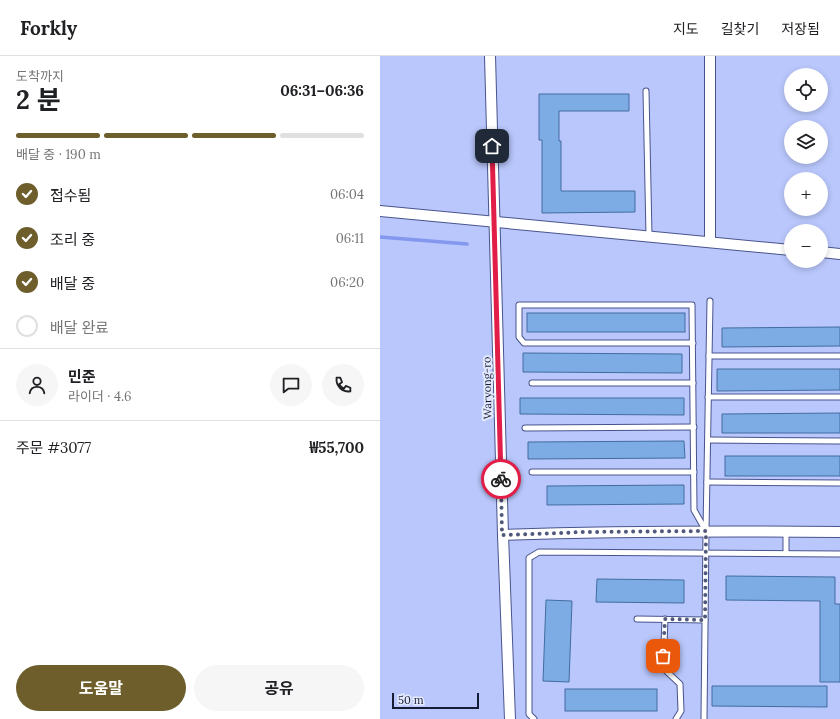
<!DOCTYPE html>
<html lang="ko">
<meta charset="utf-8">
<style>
:root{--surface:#fff;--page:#f6f6f6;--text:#202124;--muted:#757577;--line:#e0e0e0;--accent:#6d5e2b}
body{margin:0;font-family:Lora,"Noto Sans KR",serif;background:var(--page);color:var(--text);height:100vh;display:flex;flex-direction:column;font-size:15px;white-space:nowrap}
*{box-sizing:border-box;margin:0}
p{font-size:13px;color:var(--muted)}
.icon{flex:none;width:22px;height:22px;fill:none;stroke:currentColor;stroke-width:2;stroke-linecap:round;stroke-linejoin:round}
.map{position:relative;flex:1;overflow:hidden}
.details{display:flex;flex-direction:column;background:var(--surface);width:380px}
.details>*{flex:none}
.controls{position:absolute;left:404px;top:12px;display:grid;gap:8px}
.controls a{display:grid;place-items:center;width:44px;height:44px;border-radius:50%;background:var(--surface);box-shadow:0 2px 6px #0003;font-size:20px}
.scale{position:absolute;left:12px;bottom:10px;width:87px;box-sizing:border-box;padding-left:4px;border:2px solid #171c35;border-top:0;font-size:11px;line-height:14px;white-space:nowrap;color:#171c35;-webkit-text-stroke:3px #e4eafe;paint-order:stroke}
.pin{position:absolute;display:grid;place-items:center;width:34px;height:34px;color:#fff;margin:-17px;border-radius:8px;box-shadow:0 2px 6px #0006}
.courier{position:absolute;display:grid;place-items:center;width:40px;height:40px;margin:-20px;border:3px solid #e11d48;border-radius:50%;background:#fff;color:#222;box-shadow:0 1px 5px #0007}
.summary em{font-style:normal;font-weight:700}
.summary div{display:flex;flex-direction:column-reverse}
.summary{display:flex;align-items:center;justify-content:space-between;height:68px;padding:0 16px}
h1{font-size:26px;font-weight:700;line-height:30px}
.bar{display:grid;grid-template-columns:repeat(4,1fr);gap:6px 4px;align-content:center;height:48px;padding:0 16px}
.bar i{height:5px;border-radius:3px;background:var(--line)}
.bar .selected{background:var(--accent)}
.bar p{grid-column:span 4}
.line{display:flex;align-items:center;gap:10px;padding:0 16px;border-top:1px solid var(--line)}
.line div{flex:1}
.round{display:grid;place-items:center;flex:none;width:42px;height:42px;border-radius:21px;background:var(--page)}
ol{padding:0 16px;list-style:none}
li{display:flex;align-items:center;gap:12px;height:44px}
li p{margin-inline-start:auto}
li .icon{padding:4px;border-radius:50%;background:var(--accent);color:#fff;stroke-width:4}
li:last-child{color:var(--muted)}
li i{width:22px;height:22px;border:2px solid var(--line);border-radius:50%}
.primary-button{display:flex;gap:8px;margin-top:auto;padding:8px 16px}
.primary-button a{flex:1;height:46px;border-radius:24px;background:var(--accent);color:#fff;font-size:16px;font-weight:700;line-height:46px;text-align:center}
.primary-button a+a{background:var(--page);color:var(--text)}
header{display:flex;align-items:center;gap:24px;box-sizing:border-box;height:56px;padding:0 20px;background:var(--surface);border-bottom:1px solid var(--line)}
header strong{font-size:19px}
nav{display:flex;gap:22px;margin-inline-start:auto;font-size:14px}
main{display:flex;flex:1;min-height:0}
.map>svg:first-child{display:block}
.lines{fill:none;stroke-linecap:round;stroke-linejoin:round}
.stream{stroke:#8497ef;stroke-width:3.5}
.building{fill:#7dabe3;stroke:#426da1}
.service-casing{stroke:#49548e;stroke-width:7}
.minor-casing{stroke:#49548e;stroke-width:12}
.service{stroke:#fff;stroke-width:5}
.minor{stroke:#fff;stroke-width:10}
.done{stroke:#50587b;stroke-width:4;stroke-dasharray:0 7.2}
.route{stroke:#e11d48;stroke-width:5}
.labels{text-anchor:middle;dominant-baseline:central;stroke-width:4;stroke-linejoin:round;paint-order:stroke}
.street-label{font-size:11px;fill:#171c35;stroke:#e4eafe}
</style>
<header>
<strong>Forkly</strong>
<nav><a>지도</a><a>길찾기</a><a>저장됨</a></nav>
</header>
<main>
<section class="details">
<div class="summary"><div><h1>2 분</h1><p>도착까지</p></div><em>06:31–06:36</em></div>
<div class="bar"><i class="selected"></i><i class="selected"></i><i class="selected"></i><i></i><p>배달 중 · 190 m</p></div>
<ol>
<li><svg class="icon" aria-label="check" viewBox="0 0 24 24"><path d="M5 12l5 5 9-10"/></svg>접수됨<p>06:04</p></li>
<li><svg class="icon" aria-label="check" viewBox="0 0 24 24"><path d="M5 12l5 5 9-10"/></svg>조리 중<p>06:11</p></li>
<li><svg class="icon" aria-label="check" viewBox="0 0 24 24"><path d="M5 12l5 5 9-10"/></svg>배달 중<p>06:20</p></li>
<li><i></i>배달 완료</li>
</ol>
<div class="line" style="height:72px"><a class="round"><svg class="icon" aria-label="person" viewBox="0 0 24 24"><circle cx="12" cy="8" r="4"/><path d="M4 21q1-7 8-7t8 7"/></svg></a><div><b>민준</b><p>라이더 · 4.6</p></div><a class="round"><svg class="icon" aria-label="chat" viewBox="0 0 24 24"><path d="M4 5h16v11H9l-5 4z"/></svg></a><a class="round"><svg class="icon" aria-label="phone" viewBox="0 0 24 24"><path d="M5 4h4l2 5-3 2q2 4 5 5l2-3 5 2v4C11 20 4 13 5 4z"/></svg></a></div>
<div class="line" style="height:52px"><div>주문 #3077</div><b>₩55,700</b></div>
<div class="primary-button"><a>도움말</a><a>공유</a></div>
</section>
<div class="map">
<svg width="460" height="663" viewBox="0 0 460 663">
<rect width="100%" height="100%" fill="#b9c7fc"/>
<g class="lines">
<path class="stream" d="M0 181 87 188"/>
</g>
<g class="building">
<path d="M159 38H249V55H179V85H181V135H255V156L162 157V84H159Z"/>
<rect x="147" y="257" width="158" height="19"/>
<path d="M460 271V290L342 291V272Z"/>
<path d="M143 297 302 298V317L143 316Z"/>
<path d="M337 313H460V334L337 335Z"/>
<path d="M140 342H304V359L140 358Z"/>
<path d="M460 357V377H342V358Z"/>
<path d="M304 385 305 402 148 403V386Z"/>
<rect x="345" y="400" width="115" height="20"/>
<path d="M304 429V448L167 449V430Z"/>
<path d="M346 520 455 521V548H460V626H440V545L346 544Z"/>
<path d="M217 523 304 524V547L216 546Z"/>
<path d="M166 544 192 545 189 626 163 625Z"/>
<path d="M332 630H447V651L332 650Z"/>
<rect x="185" y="633" width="92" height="22"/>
</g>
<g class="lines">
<g class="service-casing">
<g id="service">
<path d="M266 35 269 180"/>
<path d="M313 287H144L139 281V249H312L314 454 326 475"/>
<path d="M329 300H460"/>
<path d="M152 327H313"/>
<path d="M328 341H460"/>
<path d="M145 372 314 371"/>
<path d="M328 384 460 385"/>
<path d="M152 416H314"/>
<path d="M327 426 460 427"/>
<path d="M406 497V476"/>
<path d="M257 563 325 564"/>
<path d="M285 563 283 612 300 628 301 655 296 663"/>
<path d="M154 663 149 658V502L159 496 460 498"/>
<path d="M324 663 326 475 330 245"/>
</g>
</g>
<g class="minor-casing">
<g id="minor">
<path d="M110 0 123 479 130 663"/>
<path d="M0 155 411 194"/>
<path d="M330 186V0"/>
<path d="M441 196 460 198"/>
<path d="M123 479C235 475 347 475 460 476"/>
</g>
</g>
<use href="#service" class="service"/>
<use href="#minor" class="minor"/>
</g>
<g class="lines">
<path class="done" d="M121 423 122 479 206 476 326 475 325 564 285 563 283 600"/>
<path class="route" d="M112 90 121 423"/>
</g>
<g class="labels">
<g class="street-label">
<text transform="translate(107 332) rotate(-91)">Waryong-ro</text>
</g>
</g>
</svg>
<div class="controls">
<a><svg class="icon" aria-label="locate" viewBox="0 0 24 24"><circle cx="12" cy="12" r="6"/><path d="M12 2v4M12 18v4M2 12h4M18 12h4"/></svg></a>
<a><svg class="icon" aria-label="layers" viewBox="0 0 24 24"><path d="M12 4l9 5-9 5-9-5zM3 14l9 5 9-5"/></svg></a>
<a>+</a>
<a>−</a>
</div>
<div class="scale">50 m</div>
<div class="pin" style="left:283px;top:600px;background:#ea580c"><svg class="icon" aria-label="bag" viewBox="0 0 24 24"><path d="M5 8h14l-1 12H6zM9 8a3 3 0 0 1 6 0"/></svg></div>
<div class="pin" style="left:112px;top:90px;background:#1f2937"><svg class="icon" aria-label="home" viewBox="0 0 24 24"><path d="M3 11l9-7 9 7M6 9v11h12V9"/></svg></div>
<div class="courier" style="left:121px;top:423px"><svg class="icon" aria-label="bike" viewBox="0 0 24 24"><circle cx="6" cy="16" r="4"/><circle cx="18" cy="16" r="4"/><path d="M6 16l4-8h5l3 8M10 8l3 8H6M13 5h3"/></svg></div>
</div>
</main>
